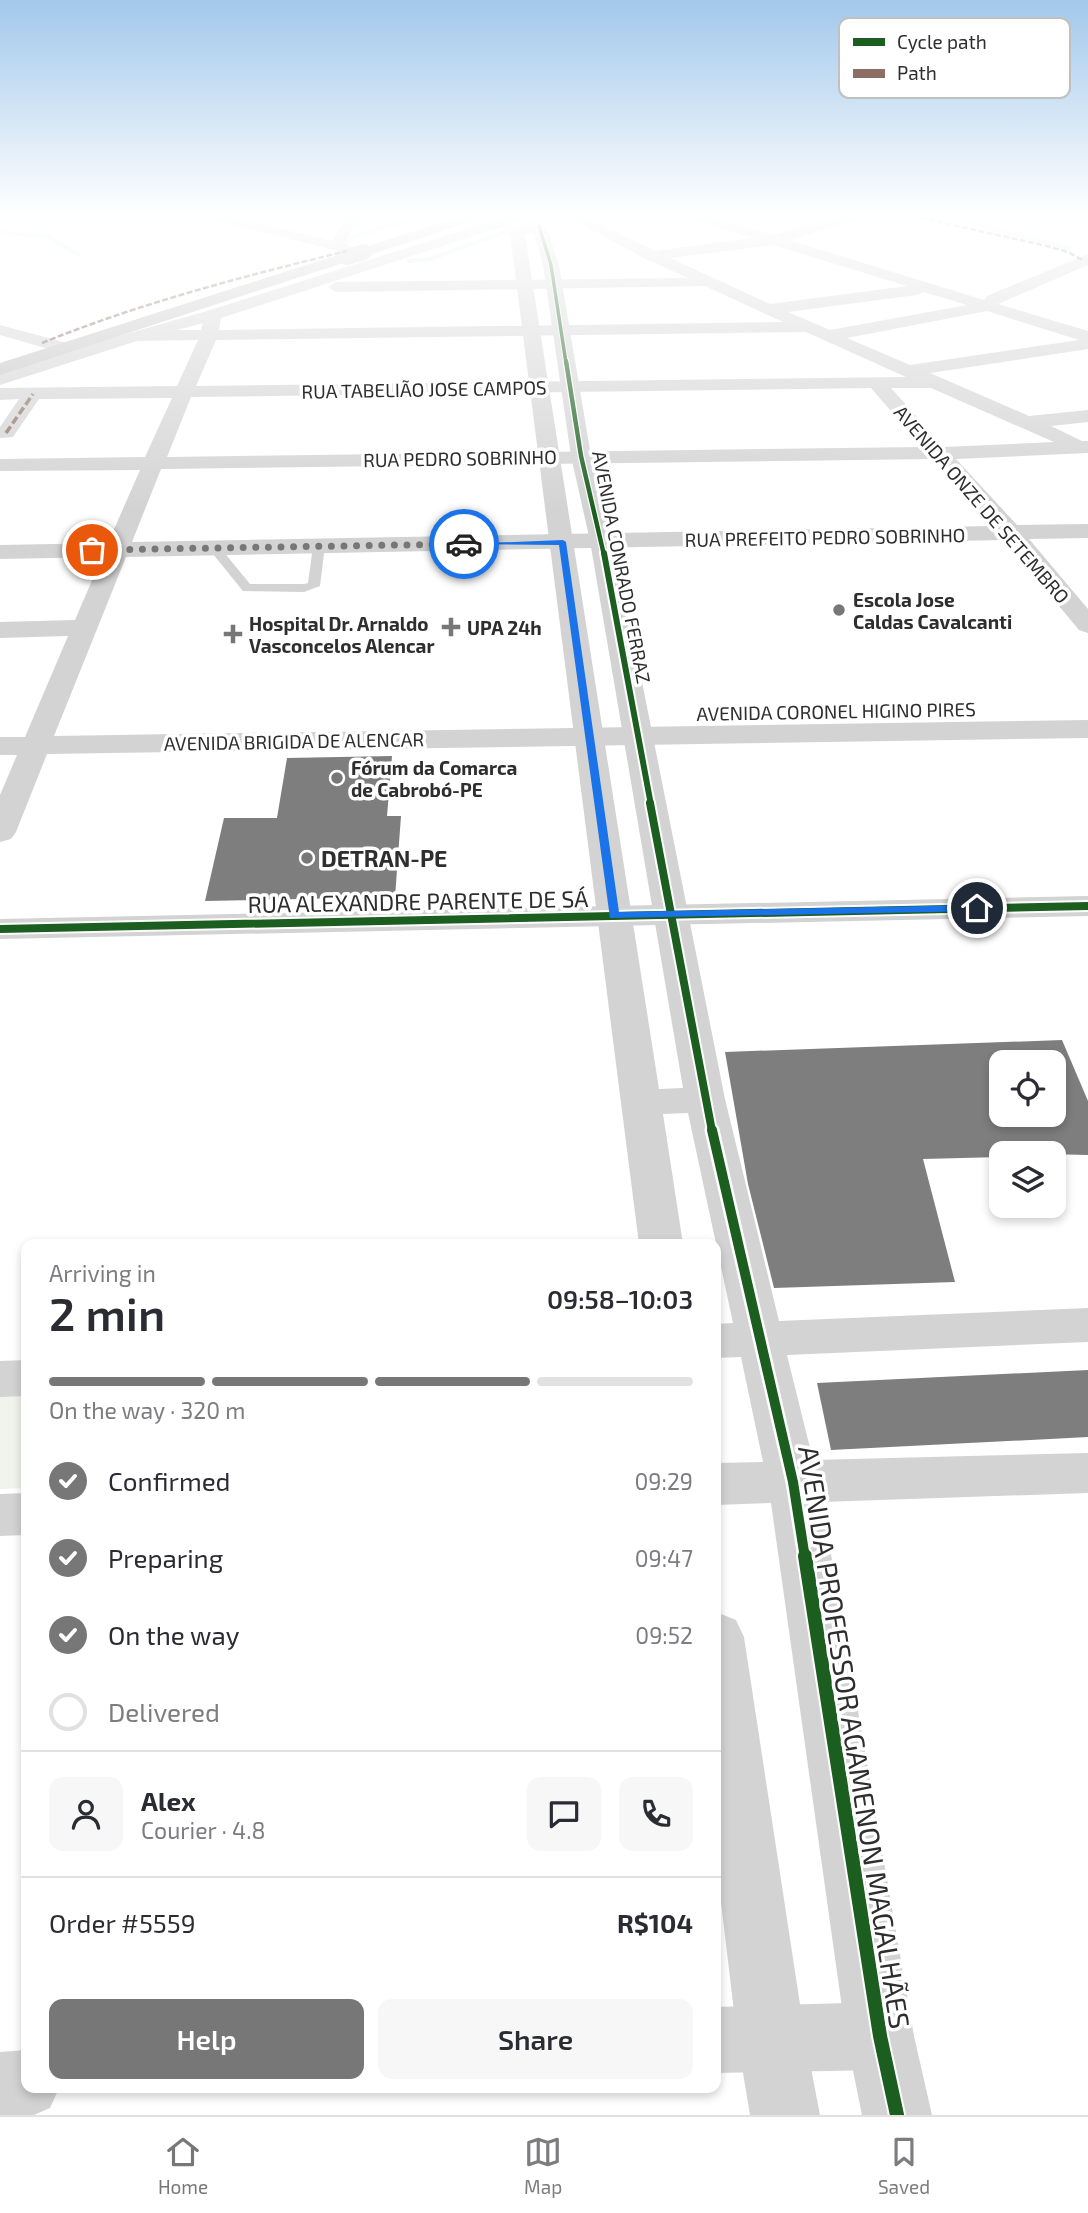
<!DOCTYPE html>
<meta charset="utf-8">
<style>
:root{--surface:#fff;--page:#f7f7f7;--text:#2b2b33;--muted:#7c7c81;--line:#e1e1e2;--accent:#777}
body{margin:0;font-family:"Exo 2",sans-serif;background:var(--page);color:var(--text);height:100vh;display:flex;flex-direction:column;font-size:26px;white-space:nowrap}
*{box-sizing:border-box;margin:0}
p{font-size:23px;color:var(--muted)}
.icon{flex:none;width:38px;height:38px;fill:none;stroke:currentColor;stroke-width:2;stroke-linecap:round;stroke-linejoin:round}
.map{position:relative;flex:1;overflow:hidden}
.side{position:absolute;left:21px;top:1239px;width:700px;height:854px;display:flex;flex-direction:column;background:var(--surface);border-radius:14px;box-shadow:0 4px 10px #0003}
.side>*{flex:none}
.fabs{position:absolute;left:989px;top:1050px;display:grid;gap:14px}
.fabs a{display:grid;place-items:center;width:77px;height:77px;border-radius:14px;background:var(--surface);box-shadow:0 4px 10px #0003;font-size:35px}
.pin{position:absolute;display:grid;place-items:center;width:60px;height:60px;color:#fff;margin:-30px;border:4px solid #fff;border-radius:50%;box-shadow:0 2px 7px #0007}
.courier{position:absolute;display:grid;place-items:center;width:70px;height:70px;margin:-35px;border:5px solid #1a73e8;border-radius:50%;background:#fff;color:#222;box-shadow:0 2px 9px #0007}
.headline em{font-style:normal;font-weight:600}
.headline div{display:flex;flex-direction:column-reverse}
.headline{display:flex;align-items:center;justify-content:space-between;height:119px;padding:0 28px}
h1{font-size:46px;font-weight:600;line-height:52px}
.bar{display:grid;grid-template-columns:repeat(4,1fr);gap:10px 7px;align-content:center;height:84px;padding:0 28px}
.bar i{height:9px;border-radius:5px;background:var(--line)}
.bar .on{background:var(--accent)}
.bar p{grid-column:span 4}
.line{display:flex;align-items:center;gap:18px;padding:0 28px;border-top:2px solid var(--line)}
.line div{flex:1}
.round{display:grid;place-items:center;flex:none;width:74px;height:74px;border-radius:14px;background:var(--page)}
ol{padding:0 28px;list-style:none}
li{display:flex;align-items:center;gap:21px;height:77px}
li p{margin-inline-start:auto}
li .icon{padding:7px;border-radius:50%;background:var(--accent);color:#fff;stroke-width:4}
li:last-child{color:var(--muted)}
li i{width:38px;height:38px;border:4px solid var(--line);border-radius:50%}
.action{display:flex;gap:14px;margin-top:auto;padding:14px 28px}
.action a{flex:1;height:80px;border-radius:14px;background:var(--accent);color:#fff;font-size:28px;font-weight:600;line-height:80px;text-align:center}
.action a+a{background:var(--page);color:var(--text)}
.dock{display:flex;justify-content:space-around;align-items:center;height:98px;border-top:2px solid var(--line);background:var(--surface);font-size:19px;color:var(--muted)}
.dock a{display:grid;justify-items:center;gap:4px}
.dock .on{color:var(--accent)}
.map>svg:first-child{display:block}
.green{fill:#f0f4ec}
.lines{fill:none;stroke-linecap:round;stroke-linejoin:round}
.stream{stroke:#dae6f0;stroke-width:4.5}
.building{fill:#7e7e7e;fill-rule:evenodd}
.service{fill:#d3d3d3;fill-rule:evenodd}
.minor{fill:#d3d3d3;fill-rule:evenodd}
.tertiary{fill:#d3d3d3;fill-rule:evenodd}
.trunk{fill:#c3c3c3;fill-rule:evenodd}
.trunk-bridge{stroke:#c3c3c3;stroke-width:16}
.quiet-far1{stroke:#8d6e63;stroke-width:2.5;stroke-dasharray:6 2.5;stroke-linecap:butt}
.quiet{stroke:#8d6e63;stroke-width:3.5;stroke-dasharray:8 3.5;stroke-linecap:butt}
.cycleway-far5-casing{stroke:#fff;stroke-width:5}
.cycleway-far4-casing{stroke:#fff;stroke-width:7}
.cycleway-far3-casing{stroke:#fff;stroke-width:10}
.cycleway-far2-casing{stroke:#fff;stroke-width:12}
.cycleway-far1-casing{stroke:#fff;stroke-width:15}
.cycleway-casing{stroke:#fff;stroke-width:18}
.cycleway-far5{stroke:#1b5e20;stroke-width:3.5}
.cycleway-far4{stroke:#1b5e20;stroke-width:4.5}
.cycleway-far3{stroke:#1b5e20;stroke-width:6}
.cycleway-far2{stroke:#1b5e20;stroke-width:8}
.cycleway-far1{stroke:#1b5e20;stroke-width:10}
.cycleway{stroke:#1b5e20;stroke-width:14}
.route{fill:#1a73e8}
.done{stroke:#777;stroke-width:7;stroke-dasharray:0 12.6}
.poi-dot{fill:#777;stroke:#fff;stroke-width:2.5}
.labels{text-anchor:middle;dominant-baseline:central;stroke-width:7;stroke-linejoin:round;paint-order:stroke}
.far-street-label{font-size:19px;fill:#2e2e2e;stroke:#fff}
.far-poi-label{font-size:19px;font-weight:bold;fill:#2e2e2e;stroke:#fff;text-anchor:start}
.poi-label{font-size:23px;font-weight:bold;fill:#2e2e2e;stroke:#fff;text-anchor:start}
.street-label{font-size:23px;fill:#2e2e2e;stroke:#fff}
.near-street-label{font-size:28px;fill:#2e2e2e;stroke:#fff}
.key{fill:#fff;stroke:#c0c0c0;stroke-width:2}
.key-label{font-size:19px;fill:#2e2e2e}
</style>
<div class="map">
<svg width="1088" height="2115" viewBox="0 0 1088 2115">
<rect width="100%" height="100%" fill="#fff"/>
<path class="green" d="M0 1395H26V1488L0 1489Z"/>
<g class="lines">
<g class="stream">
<path d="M945 216 1069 248"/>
<path d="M0 232 47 236 78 254"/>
<path d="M349 241 356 236 422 216"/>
<path d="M409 261 430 259 549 216"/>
</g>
</g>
<g class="building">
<path d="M392 756 387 816H401L395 897 205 901 224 818H277L287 758Z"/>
<path d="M1062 1040 1088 1101V1155L1001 1153V1157L923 1159 955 1282 774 1288 748 1184 725 1052ZM1001 1062H1054V1115H1001Z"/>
<path d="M1088 1370V1437L831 1450 817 1383Z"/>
</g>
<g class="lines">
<path class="service" d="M319 542 325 546 320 586 304 592 243 591 208 548 218 545 250 584H304L308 583 313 546Z"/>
<g class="minor">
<path d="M207 216H230L332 241 347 218 345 216H359L361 218 346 241 347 245 371 256 363 261 335 250 209 219Z"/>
<path d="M508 216H528L526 219 221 318 219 330 783 322 705 286 336 292 328 287 336 282 688 278 646 259 566 216H583L655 251 753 238 690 219 688 216H709L774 235 840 216H861L859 219 789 240 984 300 987 296 1088 254V265L998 304 1088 331V349L930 373 1029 416 1088 410V422L1051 426 1082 441H1088V453L956 459 1017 525 1088 524V538L1029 539 1088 609V633L1079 630 1004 540 126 557 54 736 1088 720V738L47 754 16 832 11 839 0 842V795L17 755H0V737H25L68 636 0 638V622L75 620 102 557 0 559V545L108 543 140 470 0 471V459L145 457 172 398 39 399 13 437 0 438V427L19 399 0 400V388L177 386 198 340 137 341 0 385V373L63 353 0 335V325L71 344 73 349 207 311ZM773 245 907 286 770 304 670 258ZM924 292 967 305 830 330 788 312 917 295ZM987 311 1079 340 910 365 847 338ZM203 323 201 330H177ZM806 332 906 377 196 386 216 340ZM871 388 922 447 167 457 191 397ZM891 388H931L1054 442 944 447ZM933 459 992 526 132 542 161 469Z"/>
<path d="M1088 896V916L0 939V919Z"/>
<path d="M880 2002 904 2012 914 2036 904 2060 880 2070 716 2073V2007Z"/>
<path d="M26 2050V2088H59L50 2108 34 2115H0V2052Z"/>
</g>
<g class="tertiary">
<path d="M539 222 546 226 559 265 591 456 614 541 725 1099 779 1321 1088 1308V1342L787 1355 813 1460 1088 1453V1493L822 1502 914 2036 932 2115H862L846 2036 771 1503 716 1505V1463L763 1462 741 1357 716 1358V1324L733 1323 688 1113 663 1114 683 1244H639L510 233ZM534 232 543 265 571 456 590 541 683 1088 659 1089 525 235Z"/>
<path d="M26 1360V1396L0 1397V1361Z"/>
<path d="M26 1493V1535L0 1536V1494Z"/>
<path d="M716 1612 736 1620 744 1637 805 2037 820 2115H750L737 2037 716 1860Z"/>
</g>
<g class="trunk">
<path d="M461 216H481L479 219 369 255H359L356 252 359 249Z"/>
<path d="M347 252 355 257 352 260 0 375V363Z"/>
</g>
<path class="trunk-bridge" d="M347 257 364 252"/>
<g class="quiet-far1">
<path d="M912 216 1047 246 1068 252 1084 261"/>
<path d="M42 343C140 303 245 276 347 251"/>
</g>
<path class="quiet" d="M6 433 33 394"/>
<g class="cycleway-far5-casing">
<path id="cycleway-far5" d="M539 226 551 265 566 363"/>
</g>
<g class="cycleway-far4-casing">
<path id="cycleway-far4" d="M566 361 581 456 604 555"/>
</g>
<g class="cycleway-far3-casing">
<path id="cycleway-far3" d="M604 553 651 805"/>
</g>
<g class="cycleway-far2-casing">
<g id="cycleway-far2">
<path d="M650 803 712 1131"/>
<path d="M0 929 1088 906"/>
</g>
</g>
<g class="cycleway-far1-casing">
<path id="cycleway-far1" d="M712 1130 793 1482 805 1558"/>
</g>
<g class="cycleway-casing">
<path id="cycleway" d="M805 1556 880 2036 897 2115"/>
</g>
<use href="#cycleway-far5" class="cycleway-far5"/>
<use href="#cycleway-far4" class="cycleway-far4"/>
<use href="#cycleway-far3" class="cycleway-far3"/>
<use href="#cycleway-far2" class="cycleway-far2"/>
<use href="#cycleway-far1" class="cycleway-far1"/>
<use href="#cycleway" class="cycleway"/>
</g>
<linearGradient id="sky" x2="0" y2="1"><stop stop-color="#a2c8eb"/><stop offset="0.42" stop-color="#fff"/><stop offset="1" stop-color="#fff" stop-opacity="0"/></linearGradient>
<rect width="1088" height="512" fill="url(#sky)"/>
<path class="route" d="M563 540 566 542 619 912 977 905 981 906V911L610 918 559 545 461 544Z"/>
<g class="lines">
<path class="done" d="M92 550 464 544"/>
</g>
<g class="poi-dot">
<circle cx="839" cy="610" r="7"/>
<path d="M447.5 616.5h7v7h7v7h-7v7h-7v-7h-7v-7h7z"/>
<path d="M229.5 623.5h7v7h7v7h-7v7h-7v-7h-7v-7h7z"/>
<circle cx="337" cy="778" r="7"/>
<circle cx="307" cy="858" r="7"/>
</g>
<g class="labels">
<g class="far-street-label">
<text transform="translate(424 389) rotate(-1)">RUA TABELIÃO JOSE CAMPOS</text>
<text transform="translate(460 458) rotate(-1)">RUA PEDRO SOBRINHO</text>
<text transform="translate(982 504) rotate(49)">AVENIDA ONZE DE SETEMBRO</text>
<text transform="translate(825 537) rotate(-1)">RUA PREFEITO PEDRO SOBRINHO</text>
<text transform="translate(622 567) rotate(79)">AVENIDA CONRADO FERRAZ</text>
<text transform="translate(836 711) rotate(-1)">AVENIDA CORONEL HIGINO PIRES</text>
<text transform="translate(294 741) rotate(-1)">AVENIDA BRIGIDA DE ALENCAR</text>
</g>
<g class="far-poi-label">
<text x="853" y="599">Escola Jose<tspan x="853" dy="22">Caldas Cavalcanti</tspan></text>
<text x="249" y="623">Hospital Dr. Arnaldo<tspan x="249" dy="22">Vasconcelos Alencar</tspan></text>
<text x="467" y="627">UPA 24h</text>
<text x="351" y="767">Fórum da Comarca<tspan x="351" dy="22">de Cabrobó-PE</tspan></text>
</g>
<g class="poi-label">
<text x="321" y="858">DETRAN-PE</text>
</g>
<g class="street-label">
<text transform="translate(418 901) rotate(-1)">RUA ALEXANDRE PARENTE DE SÁ</text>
</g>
<g class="near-street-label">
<text transform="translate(855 1737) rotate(81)">AVENIDA PROFESSOR AGAMENON MAGALHÃES</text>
</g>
</g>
<rect x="839" y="18" width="231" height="80" rx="10" class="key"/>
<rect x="853" y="38" width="32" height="8" fill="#1b5e20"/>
<rect x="853" y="69" width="32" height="9" fill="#8d6e63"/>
<g class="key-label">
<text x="897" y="49">Cycle path</text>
<text x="897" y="80">Path</text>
</g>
</svg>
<div class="fabs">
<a><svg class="icon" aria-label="locate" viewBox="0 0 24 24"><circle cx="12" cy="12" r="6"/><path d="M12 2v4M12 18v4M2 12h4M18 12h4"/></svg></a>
<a><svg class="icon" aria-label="layers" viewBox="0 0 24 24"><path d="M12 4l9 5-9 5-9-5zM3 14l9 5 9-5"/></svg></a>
</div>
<div class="pin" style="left:92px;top:550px;background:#ea580c"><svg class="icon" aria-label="bag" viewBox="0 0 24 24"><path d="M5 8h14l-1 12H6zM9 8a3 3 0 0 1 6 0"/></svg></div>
<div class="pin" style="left:977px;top:908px;background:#1f2937"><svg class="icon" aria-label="home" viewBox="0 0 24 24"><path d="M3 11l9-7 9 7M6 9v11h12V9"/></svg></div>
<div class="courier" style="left:464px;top:544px"><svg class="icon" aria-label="car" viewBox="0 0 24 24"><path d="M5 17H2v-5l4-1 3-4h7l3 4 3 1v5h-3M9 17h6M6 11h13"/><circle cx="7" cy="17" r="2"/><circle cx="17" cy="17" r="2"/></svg></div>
<section class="side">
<div class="headline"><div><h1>2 min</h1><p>Arriving in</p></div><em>09:58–10:03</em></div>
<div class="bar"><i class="on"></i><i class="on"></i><i class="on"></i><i></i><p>On the way · 320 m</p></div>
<ol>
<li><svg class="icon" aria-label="check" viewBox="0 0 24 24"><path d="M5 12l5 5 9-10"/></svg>Confirmed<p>09:29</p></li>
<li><svg class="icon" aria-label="check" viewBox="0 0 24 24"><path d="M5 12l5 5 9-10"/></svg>Preparing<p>09:47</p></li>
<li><svg class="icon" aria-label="check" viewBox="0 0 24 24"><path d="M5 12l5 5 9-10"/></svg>On the way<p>09:52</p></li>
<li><i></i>Delivered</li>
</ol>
<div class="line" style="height:126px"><a class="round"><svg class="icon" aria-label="person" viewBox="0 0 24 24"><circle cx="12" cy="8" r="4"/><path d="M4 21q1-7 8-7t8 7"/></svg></a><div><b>Alex</b><p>Courier · 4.8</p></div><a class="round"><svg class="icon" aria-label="chat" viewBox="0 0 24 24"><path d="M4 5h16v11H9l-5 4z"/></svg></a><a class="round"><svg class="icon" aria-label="phone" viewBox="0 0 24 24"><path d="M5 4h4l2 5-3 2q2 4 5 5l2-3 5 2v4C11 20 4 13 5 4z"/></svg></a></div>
<div class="line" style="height:91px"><div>Order #5559</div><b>R$104</b></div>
<div class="action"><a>Help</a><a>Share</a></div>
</section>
</div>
<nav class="dock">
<a class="on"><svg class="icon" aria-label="home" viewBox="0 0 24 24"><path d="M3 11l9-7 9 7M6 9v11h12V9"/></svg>Home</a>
<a><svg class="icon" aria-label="map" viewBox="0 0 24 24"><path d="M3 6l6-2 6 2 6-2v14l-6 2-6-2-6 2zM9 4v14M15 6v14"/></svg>Map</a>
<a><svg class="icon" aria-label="saved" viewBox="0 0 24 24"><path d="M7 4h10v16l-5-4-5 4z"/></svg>Saved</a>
</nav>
